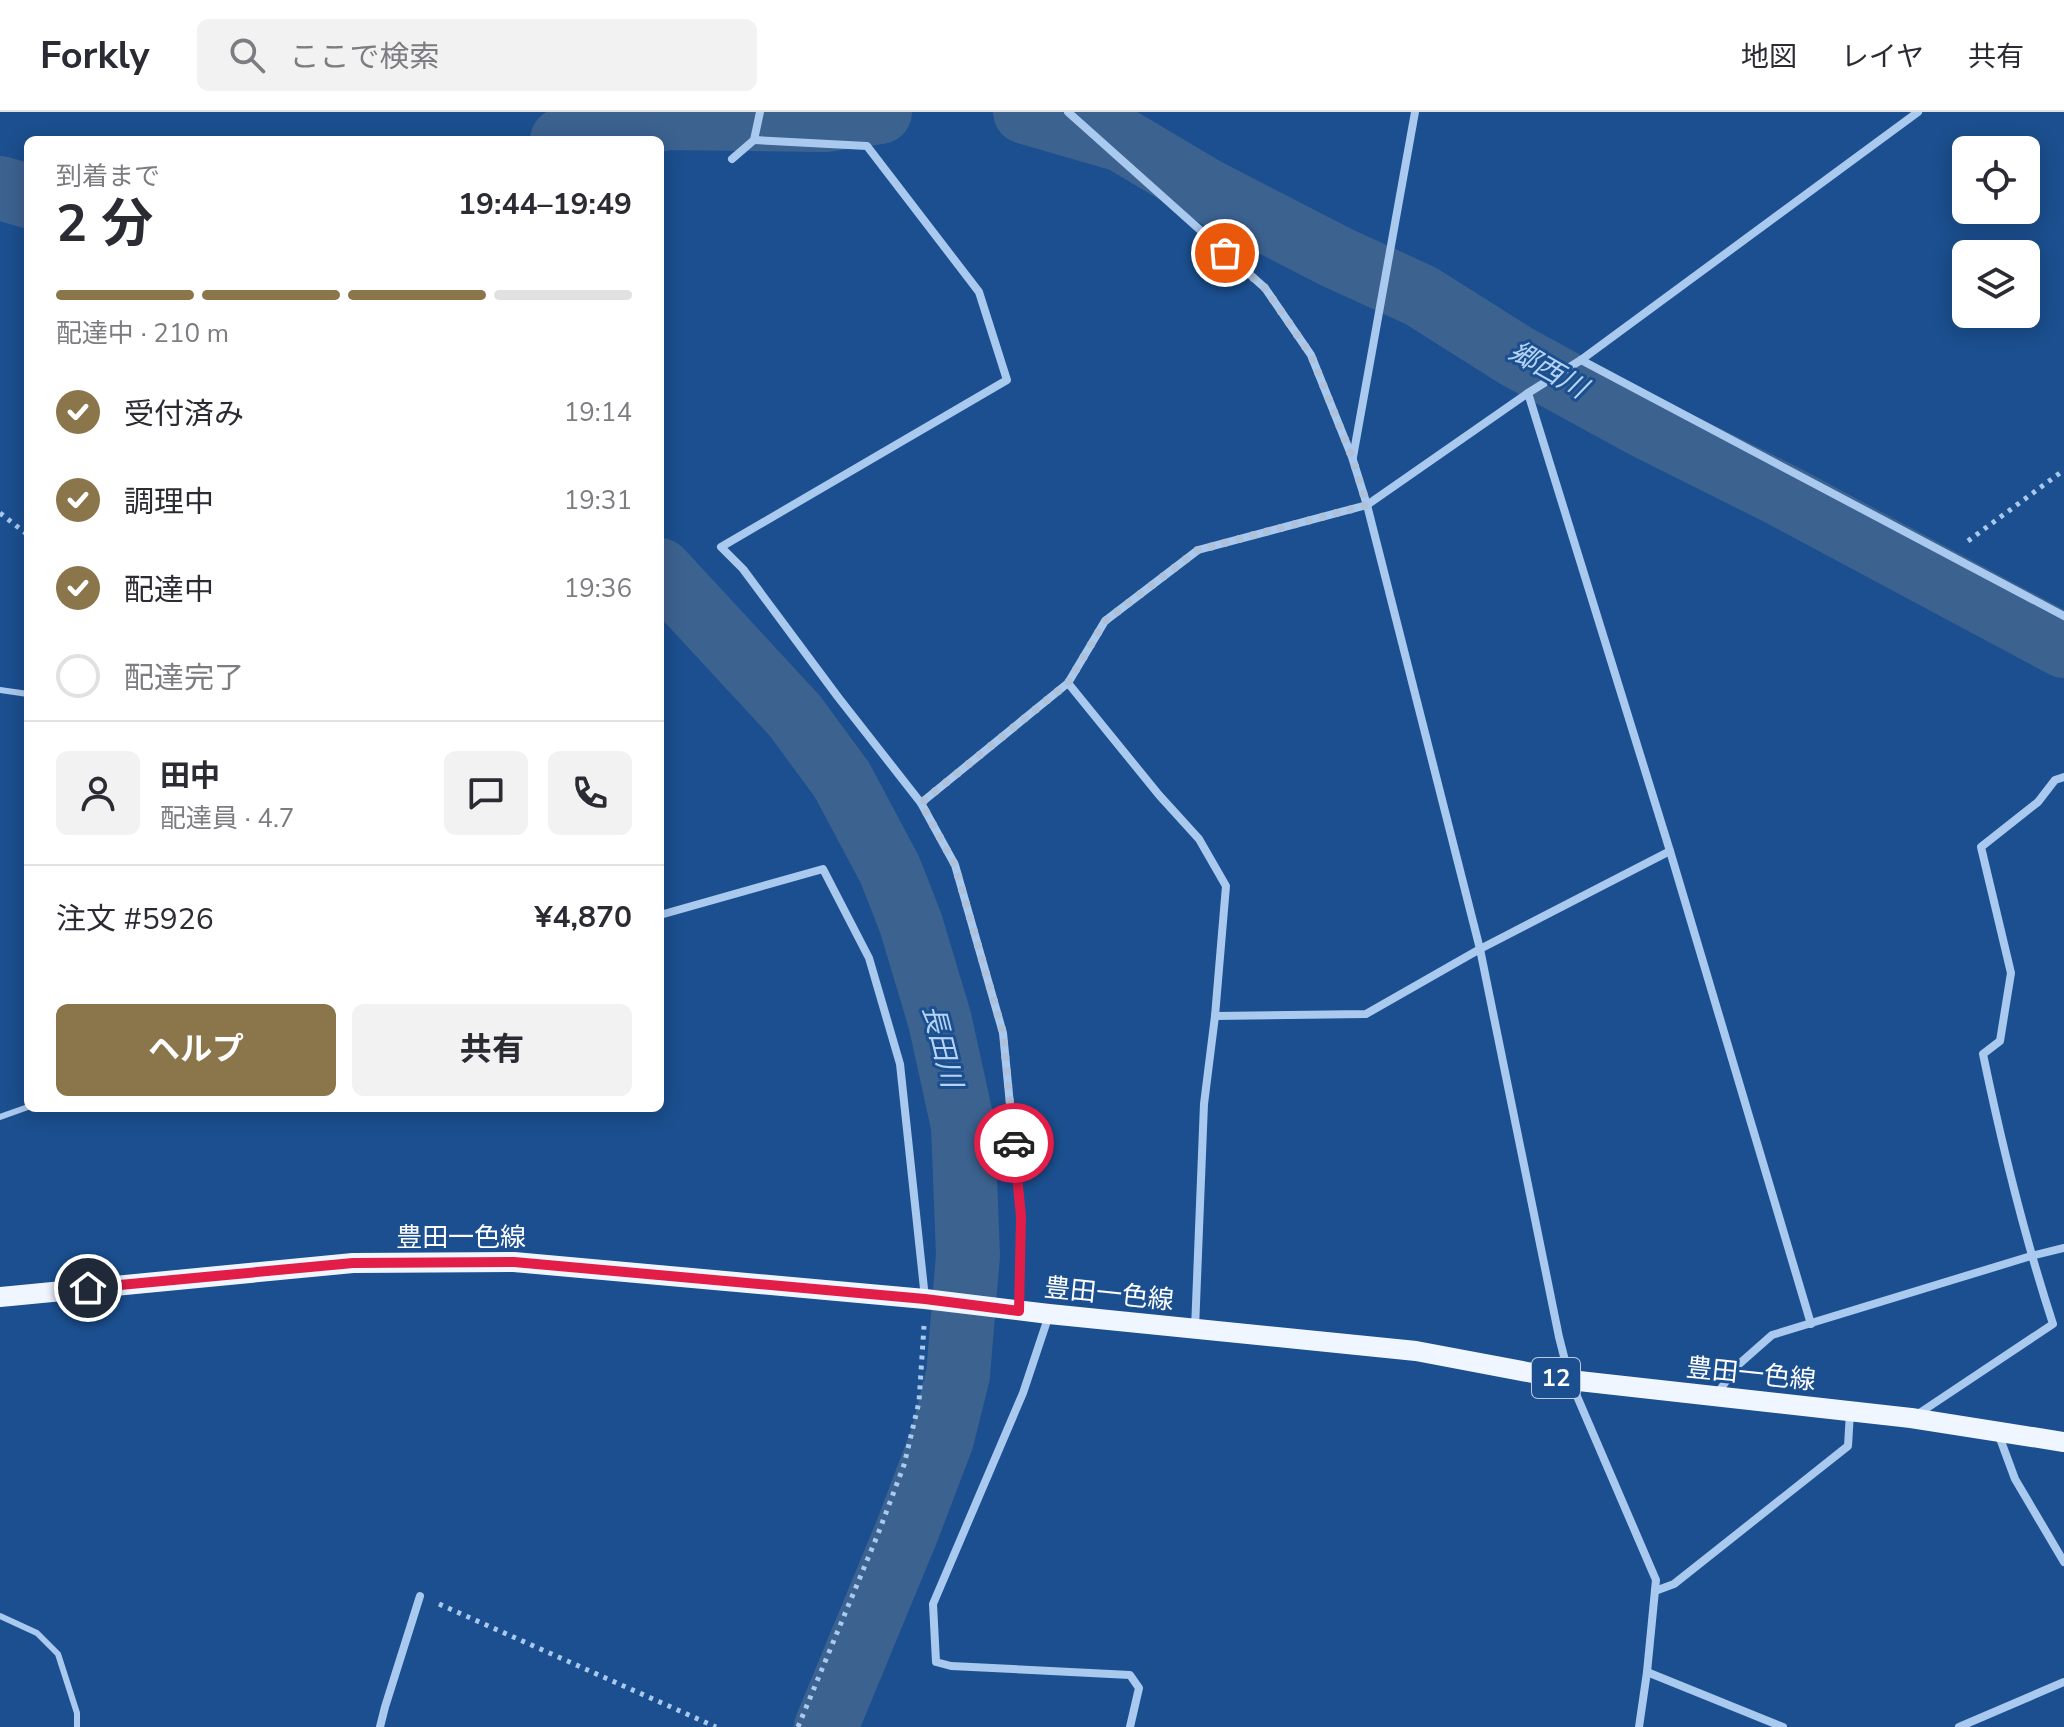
<!DOCTYPE html>
<html lang="ja">
<meta charset="utf-8">
<style>
:root{--surface:#fff;--page:#f2f2f3;--text:#2b2b33;--muted:#7c7c81;--line:#e1e1e2;--accent:#8a764a}
body{margin:0;font-family:"Nunito Sans","Noto Sans JP",sans-serif;background:var(--page);color:var(--text);height:100vh;display:flex;flex-direction:column;font-size:30px;white-space:nowrap}
*{box-sizing:border-box;margin:0}
p{font-size:26px;color:var(--muted)}
.icon{flex:none;width:44px;height:44px;fill:none;stroke:currentColor;stroke-width:2;stroke-linecap:round;stroke-linejoin:round}
.map{position:relative;flex:1;overflow:hidden}
.panel{position:absolute;left:24px;top:24px;width:640px;height:976px;display:flex;flex-direction:column;background:var(--surface);border-radius:12px;box-shadow:0 4px 20px #0003}
.panel>*{flex:none}
.controls{position:absolute;left:1952px;top:24px;display:grid;gap:16px}
.controls a{display:grid;place-items:center;width:88px;height:88px;border-radius:12px;background:var(--surface);box-shadow:0 4px 20px #0003;font-size:40px}
.pin{position:absolute;display:grid;place-items:center;width:68px;height:68px;color:#fff;margin:-34px;border:4px solid #fff;border-radius:50%;box-shadow:0 2px 8px #0007}
.courier{position:absolute;display:grid;place-items:center;width:80px;height:80px;margin:-40px;border:6px solid #e11d48;border-radius:50%;background:#fff;color:#222;box-shadow:0 2px 10px #0007}
.overview em{font-style:normal;font-weight:700}
.overview div{display:flex;flex-direction:column-reverse}
.overview{display:flex;align-items:center;justify-content:space-between;height:136px;padding:0 32px}
h1{font-size:52px;font-weight:700;line-height:60px}
.bar{display:grid;grid-template-columns:repeat(4,1fr);gap:12px 8px;align-content:center;height:96px;padding:0 32px}
.bar i{height:10px;border-radius:6px;background:var(--line)}
.bar .on{background:var(--accent)}
.bar p{grid-column:span 4}
.line{display:flex;align-items:center;gap:20px;padding:0 32px;border-top:2px solid var(--line)}
.line div{flex:1}
.round{display:grid;place-items:center;flex:none;width:84px;height:84px;border-radius:12px;background:var(--page)}
ol{padding:0 32px;list-style:none}
li{display:flex;align-items:center;gap:24px;height:88px}
li p{margin-inline-start:auto}
li .icon{padding:8px;border-radius:50%;background:var(--accent);color:#fff;stroke-width:4}
li:last-child{color:var(--muted)}
li i{width:44px;height:44px;border:4px solid var(--line);border-radius:50%}
.action{display:flex;gap:16px;margin-top:auto;padding:16px 32px}
.action a{flex:1;height:92px;border-radius:12px;background:var(--accent);color:#fff;font-size:32px;font-weight:700;line-height:92px;text-align:center}
.action a+a{background:var(--page);color:var(--text)}
header{display:flex;align-items:center;gap:48px;box-sizing:border-box;height:112px;padding:0 40px;background:var(--surface);border-bottom:2px solid var(--line)}
header strong{font-size:38px}
nav{display:flex;gap:44px;margin-inline-start:auto;font-size:28px}
.search{width:560px;height:72px;background:var(--page);display:flex;align-items:center;gap:20px;box-sizing:border-box;padding:0 28px;border-radius:12px;color:var(--muted);font-size:30px}
.map>svg:first-child{display:block}
.lines{fill:none;stroke-linecap:round;stroke-linejoin:round}
.river{stroke:#3c6290;stroke-width:64}
.path{stroke:#a9c9ee;stroke-width:5;stroke-dasharray:4 6;stroke-linecap:butt}
.lane{stroke:#a9c9ee;stroke-width:6}
.street{stroke:#a9c9ee;stroke-width:8}
.primary{stroke:#f0f6ff;stroke-width:20}
.done{stroke:#afc1d8;stroke-width:8;stroke-dasharray:0 14.4}
.route{stroke:#e11d48;stroke-width:10}
.labels{text-anchor:middle;dominant-baseline:central;stroke-width:6;stroke-linejoin:round;paint-order:stroke}
.shield{fill:#1b4f8f;stroke:#bbcadd;stroke-width:2}
.shield-label{font-size:24px;font-weight:bold;fill:#fff}
.street-label{font-size:26px;fill:#fff;stroke:#1b4f8f}
.water-label{font-size:28px;font-style:italic;fill:#b5d3f5;stroke:#1b4f8f}
</style>
<header>
<strong>Forkly</strong>
<div class="search"><svg class="icon" aria-label="search" viewBox="0 0 24 24"><circle cx="10" cy="10" r="6"/><path d="M15 15l6 6"/></svg>ここで検索</div>
<nav><a>地図</a><a>レイヤ</a><a>共有</a></nav>
</header>
<div class="map">
<svg width="2064" height="1615" viewBox="0 0 2064 1615">
<rect width="100%" height="100%" fill="#1b4f8f"/>
<g class="lines">
<g class="river">
<path d="M1025 0 1122 28 1206 78 1336 145 1421 184 1516 244 1644 314 1782 383 2064 534"/>
<path d="M562 28 668 6 825 8 880 0"/>
<path d="M0 76 28 84"/>
<path d="M660 458 795 604 842 668 890 758 911 812 940 909 963 1014 968 1143 958 1263 942 1327 907 1419 826 1615"/>
</g>
<g class="path">
<path d="M0 401 28 423"/>
<path d="M1968 429 2064 358"/>
<path d="M439 1492 716 1615"/>
<path d="M798 1615 878 1422 904 1353 919 1290 924 1214"/>
</g>
<g class="lane">
<path d="M0 578 28 582"/>
<path d="M0 1005 28 995"/>
<path d="M0 1504 37 1521 58 1542 77 1601V1615"/>
</g>
<g class="street">
<path d="M760 0 754 28 867 34 979 180 1007 268 721 435 743 457 838 585 921 691 955 753 1003 921 1021 1105 1019 1198"/>
<path d="M1068 0 1265 176 1311 243 1352 345 1367 393 1480 837 1559 1225 1570 1268 1656 1468 1647 1560 1639 1615"/>
<path d="M732 47 754 28"/>
<path d="M1581 248 2064 504"/>
<path d="M1528 281 1670 739 1811 1212"/>
<path d="M1353 345 1415 0"/>
<path d="M1068 571 1159 683 1199 727 1226 774 1215 904 1204 992 1195 1217"/>
<path d="M921 691 1068 571 1105 509 1198 438 1367 393 1528 281 1581 248 1918 0"/>
<path d="M660 803 823 757 869 846 900 952 925 1186"/>
<path d="M1215 904 1366 902 1480 837 1670 739"/>
<path d="M1049 1203 1023 1281 933 1492 936 1550 951 1554 1130 1563 1139 1576 1130 1615"/>
<path d="M1716 1283 1738 1253 1772 1223 2031 1144 2064 1136"/>
<path d="M1915 1304 2053 1212C2024 1123 2002 1034 1983 942L2000 929 2011 861 1981 735 2038 690 2055 668 2064 665"/>
<path d="M1998 1321 2015 1367 2064 1450"/>
<path d="M1655 1479 1674 1472 1848 1334 1850 1300"/>
<path d="M1647 1560 1783 1615"/>
<path d="M380 1615 385 1595 420 1484"/>
<path d="M1959 1615 2064 1570"/>
</g>
<path class="primary" d="M0 1185 353 1151 514 1150 925 1187 1049 1202 1416 1239 1570 1268 1911 1306 2064 1330"/>
</g>
<g class="lines">
<path class="done" d="M1014 1031 1003 921 955 753 921 691 1068 571 1105 509 1198 438 1367 393 1352 345 1311 243 1265 176 1225 141"/>
<path class="route" d="M88 1176 353 1151 514 1150 925 1187 1019 1199 1021 1105 1014 1031"/>
</g>
<g class="labels">
<rect class="shield" x="1532" y="1246" width="48" height="40" rx="6"/>
<g class="shield-label">
<text x="1556" y="1266">12</text>
</g>
<g class="street-label">
<text x="461" y="1125">豊田一色線</text>
<text transform="translate(1109 1182) rotate(6)">豊田一色線</text>
<text transform="translate(1751 1262) rotate(6)">豊田一色線</text>
</g>
<g class="water-label">
<text transform="translate(1548 258) rotate(30)">郷西川</text>
<text transform="translate(942 934) rotate(76)">長田川</text>
</g>
</g>
</svg>
<div class="controls">
<a><svg class="icon" aria-label="locate" viewBox="0 0 24 24"><circle cx="12" cy="12" r="6"/><path d="M12 2v4M12 18v4M2 12h4M18 12h4"/></svg></a>
<a><svg class="icon" aria-label="layers" viewBox="0 0 24 24"><path d="M12 4l9 5-9 5-9-5zM3 14l9 5 9-5"/></svg></a>
</div>
<div class="pin" style="left:1225px;top:141px;background:#ea580c"><svg class="icon" aria-label="bag" viewBox="0 0 24 24"><path d="M5 8h14l-1 12H6zM9 8a3 3 0 0 1 6 0"/></svg></div>
<div class="pin" style="left:88px;top:1176px;background:#1f2937"><svg class="icon" aria-label="home" viewBox="0 0 24 24"><path d="M3 11l9-7 9 7M6 9v11h12V9"/></svg></div>
<div class="courier" style="left:1014px;top:1031px"><svg class="icon" aria-label="car" viewBox="0 0 24 24"><path d="M5 17H2v-5l4-1 3-4h7l3 4 3 1v5h-3M9 17h6M6 11h13"/><circle cx="7" cy="17" r="2"/><circle cx="17" cy="17" r="2"/></svg></div>
<section class="panel">
<div class="overview"><div><h1>2 分</h1><p>到着まで</p></div><em>19:44–19:49</em></div>
<div class="bar"><i class="on"></i><i class="on"></i><i class="on"></i><i></i><p>配達中 · 210 m</p></div>
<ol>
<li><svg class="icon" aria-label="check" viewBox="0 0 24 24"><path d="M5 12l5 5 9-10"/></svg>受付済み<p>19:14</p></li>
<li><svg class="icon" aria-label="check" viewBox="0 0 24 24"><path d="M5 12l5 5 9-10"/></svg>調理中<p>19:31</p></li>
<li><svg class="icon" aria-label="check" viewBox="0 0 24 24"><path d="M5 12l5 5 9-10"/></svg>配達中<p>19:36</p></li>
<li><i></i>配達完了</li>
</ol>
<div class="line" style="height:144px"><a class="round"><svg class="icon" aria-label="person" viewBox="0 0 24 24"><circle cx="12" cy="8" r="4"/><path d="M4 21q1-7 8-7t8 7"/></svg></a><div><b>田中</b><p>配達員 · 4.7</p></div><a class="round"><svg class="icon" aria-label="chat" viewBox="0 0 24 24"><path d="M4 5h16v11H9l-5 4z"/></svg></a><a class="round"><svg class="icon" aria-label="phone" viewBox="0 0 24 24"><path d="M5 4h4l2 5-3 2q2 4 5 5l2-3 5 2v4C11 20 4 13 5 4z"/></svg></a></div>
<div class="line" style="height:104px"><div>注文 #5926</div><b>¥4,870</b></div>
<div class="action"><a>ヘルプ</a><a>共有</a></div>
</section>
</div>
